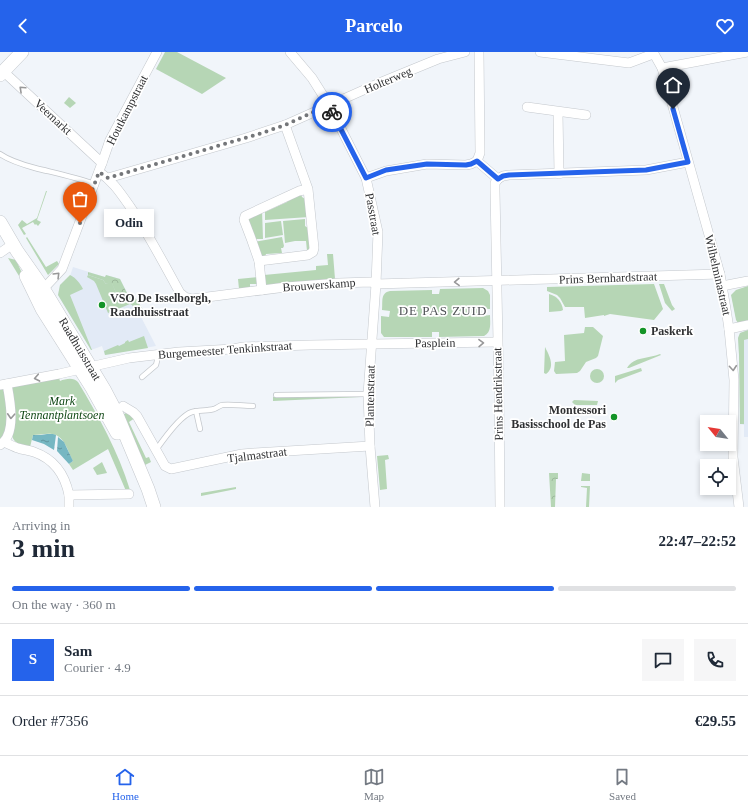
<!DOCTYPE html>
<meta charset="utf-8">
<style>
:root{--surface:#fff;--page:#f6f6f7;--text:#1f2937;--muted:#747a83;--line:#e0e1e3;--accent:#2563eb}
body{margin:0;font-family:"Times New Roman",serif;background:var(--page);color:var(--text);height:100vh;display:flex;flex-direction:column;font-size:15px;white-space:nowrap}
*{box-sizing:border-box;margin:0}
p{font-size:13px;color:var(--muted)}
.icon{flex:none;width:22px;height:22px;fill:none;stroke:currentColor;stroke-width:2;stroke-linecap:round;stroke-linejoin:round}
.map{position:relative;height:455px;overflow:hidden}
.drawer{display:flex;flex-direction:column;background:var(--surface);flex:1}
.drawer>*{flex:none}
.needle{width:26px;rotate:300deg}
.fabs{position:absolute;left:700px;top:363px;display:grid;gap:8px}
.fabs a{display:grid;place-items:center;width:36px;height:36px;border-radius:0px;background:var(--surface);box-shadow:0 2px 6px #0003;font-size:20px}
.pin{position:absolute;display:grid;place-items:center;width:34px;height:34px;color:#fff;margin:-41px -17px;border-radius:50% 50% 50% 0;rotate:-45deg;box-shadow:0 0 4px #0007}
.pin .icon{rotate:45deg}
.courier{position:absolute;display:grid;place-items:center;width:40px;height:40px;margin:-20px;border:3px solid #2563eb;border-radius:50%;background:#fff;color:#222;box-shadow:0 1px 5px #0007}
.bubble{position:absolute;height:28px;border-radius:0px;background:var(--surface);box-shadow:0 2px 6px #0003;font-size:13px;font-weight:700;line-height:28px;text-align:center}
.head em{font-style:normal;font-weight:700}
.head div{display:flex;flex-direction:column-reverse}
.head{display:flex;align-items:center;justify-content:space-between;height:68px;padding:0 12px}
h1{font-size:26px;font-weight:700;line-height:30px}
.bar{display:grid;grid-template-columns:repeat(4,1fr);gap:6px 4px;align-content:center;height:48px;padding:0 12px}
.bar i{height:5px;border-radius:3px;background:var(--line)}
.bar .current{background:var(--accent)}
.bar p{grid-column:span 4}
.line{display:flex;align-items:center;gap:10px;padding:0 12px;border-top:1px solid var(--line)}
.line div{flex:1}
.round{display:grid;place-items:center;flex:none;width:42px;height:42px;border-radius:0px;background:var(--page)}
header{display:flex;justify-content:space-between;align-items:center;height:52px;padding:0 12px;background:var(--accent);color:#fff;font-size:18px;font-weight:700}
.dock{display:flex;justify-content:space-around;align-items:center;height:56px;border-top:1px solid var(--line);background:var(--surface);font-size:11px;color:var(--muted)}
.dock a{display:grid;justify-items:center;gap:2px}
.dock .current{color:var(--accent)}
.map>svg:first-child{display:block}
.built{fill:#e2eaf6}
.green{fill:#b6d6b5}
.forest{fill:url(#forest-crowns)}
.water{fill:url(#water-ripples)}
.lines{fill:none;stroke-linecap:round;stroke-linejoin:round}
.lane-casing{stroke:#c4c8cd;stroke-width:6}
.street-casing{stroke:#c4c8cd;stroke-width:10}
.secondary-casing{stroke:#c4c8cd;stroke-width:14}
.lane{stroke:#fff;stroke-width:4.5}
.street{stroke:#fff;stroke-width:9}
.secondary{stroke:#fff;stroke-width:13}
.oneway{stroke:#989899}
.done{stroke:#747679;stroke-width:4;stroke-dasharray:0 7.2}
.route{stroke:#2563eb;stroke-width:5}
.poi-dot{fill:#139427;stroke:#fff;stroke-width:1.5}
.labels{text-anchor:middle;dominant-baseline:central;stroke-width:3.5;stroke-linejoin:round;paint-order:stroke}
.street-label{font-size:12px;fill:#303133;stroke:#fff}
.poi-label{font-size:12px;font-weight:bold;fill:#303133;stroke:#fff;text-anchor:start}
.park-label{font-size:12px;font-style:italic;fill:#104816;stroke:#fff}
.neighbourhood-label{font-size:13px;letter-spacing:1px;fill:#4f5256;stroke:#fff}
</style>
<header><svg class="icon" aria-label="back" viewBox="0 0 24 24"><path d="M15 5l-7 7 7 7"/></svg>Parcelo<svg class="icon" aria-label="heart" viewBox="0 0 24 24"><path d="M12 20l-8-8c-3-5 5-10 8-4 3-6 11-1 8 4z"/></svg></header>
<div class="map">
<svg width="748" height="455" viewBox="0 0 748 455">
<defs>
<pattern id="forest-crowns" width="20" height="18" patternUnits="userSpaceOnUse"><rect width="20" height="18" fill="#b6d6b5"/><path d="M2 6a3 3 0 1 1 6 0M12 15a3 3 0 1 1 6 0" fill="none" stroke="#9db89c"/></pattern>
<pattern id="water-ripples" width="26" height="14" patternUnits="userSpaceOnUse"><rect width="26" height="14" fill="#76b7c2"/><path d="M2 4q2-2 4 0t4 0M15 11q2-2 4 0t4 0" fill="none" stroke="#61959e"/></pattern>
</defs>
<rect width="100%" height="100%" fill="#f1f5fa"/>
<g class="built">
<path d="M73 215 105 225 106 223 120 227 128 243 132 241 146 262 141 265 156 294 105 303 102 294 91 298 58 243 60 233 70 224Z"/>
<path d="M748 278V385H744V373L740 372 739 303 738 286 740 281Z"/>
</g>
<g class="green">
<path d="M165 0H177L226 26 202 42 156 17Z"/>
<path d="M69 45 76 51 70 56 64 51Z"/>
<path d="M46 139H47L37 168 41 170 38 174 36 172 35 173 33 170 22 176 26 182 24 183 18 173 22 168 27 172 37 166Z"/>
<path d="M301 142 302 145 305 147 309 165 265 168V160L287 150V148Z"/>
<path d="M262 158 263 187H256L247 166Z"/>
<path d="M305 167V174L308 176 312 195 307 199 306 189H295L285 191 283 169Z"/>
<path d="M281 169 283 183 265 186V171Z"/>
<path d="M27 185 46 215 57 209 59 212 48 223 26 186Z"/>
<path d="M282 185 284 194 283 196H281L282 201 266 202 265 205H262L254 190Z"/>
<path d="M327 202H333L335 227 265 236 264 223 316 218V214L328 213Z"/>
<path d="M8 206 16 208 22 221 27 237Z"/>
<path d="M70 223C76 226 80 231 83 237L70 243 92 298H91L58 243 60 233Z"/>
<path d="M88 223 103 228 106 232 111 229 119 247 125 245H127L130 252 108 261 96 232 94 229 87 225Z"/>
<path d="M258 225 259 232H250V235L259 234 258 236 239 237 238 227Z"/>
<path d="M654 232 663 257 654 268 610 262 604 264V263L585 266 584 255H565L560 246 557 243 547 239V235Z"/>
<path d="M659 232H664L672 253 675 257 672 259 665 251Z"/>
<path d="M748 234V269L738 271 736 268 731 243 736 238Z"/>
<path d="M483 236 488 239 490 243V257H481L482 264 490 263C490 271 492 280 484 284L439 285V280H432V285H384L381 281V264L389 265 390 259 382 258C383 250 380 241 390 239L432 238V242H439L440 237Z"/>
<path d="M549 242C557 244 562 250 563 258L561 259 549 260Z"/>
<path d="M585 275H593L603 284 598 304 596 306 586 310 580 319 577 321 556 322 554 319 555 310 565 309 564 283 584 281Z"/>
<path d="M748 278V287L744 288V372H740L739 303 738 286 740 281Z"/>
<path d="M144 284 148 296 105 303 104 299 118 293 119 294 125 291V290L128 288 129 290Z"/>
<path d="M545 295C549 303 556 315 546 322L544 321Z"/>
<path d="M660 302 661 303 629 316H627C634 304 649 307 660 302Z"/>
<path d="M641 316 642 319 618 328 615 331V324Z"/>
<circle cx="597" cy="324" r="7"/>
<path d="M59 326 60 329C66 327 73 325 78 330 99 365 118 399 130 438L126 439 108 397 73 418 69 412 73 409C68 400 65 384 52 382 47 381 39 383 33 383L30 395C22 393 15 393 12 384L0 388V337Z"/>
<path d="M361 344V345L273 349V345Z"/>
<path d="M574 348 598 349 597 353H575L572 350Z"/>
<path d="M128 360 135 366 129 370 146 406 149 405 151 410 145 413 140 402 123 363 124 362Z"/>
<path d="M388 403 389 407 385 408 387 437 380 438 377 404Z"/>
<path d="M102 410 107 421 97 423 93 416Z"/>
<path d="M582 421 590 422V429H581Z"/>
<path d="M581 434H590L589 455H586L587 436 581 435Z"/>
<path d="M236 435V437L201 444V441Z"/>
</g>
<g class="forest">
<path d="M88 220 105 225 106 223 120 227 128 243 132 241 146 262 140 265 132 253 130 252 127 245H125L119 247 111 230 106 232 103 228 88 223Z"/>
<path d="M549 421H558V427H556L555 455H551Z"/>
</g>
<g class="water">
<path d="M47 382H53L56 383 54 398 44 392 32 388 33 383H41Z"/>
<path d="M58 385 64 390 73 409 69 412 57 399Z"/>
</g>
<g class="lines">
<g class="lane-casing">
<g id="lane">
<path d="M0 102C10 109 24 113 35 116 55 121 75 125 94 132"/>
<path d="M142 325 156 313 157 309V302"/>
<path d="M276 343 368 342"/>
<path d="M196 359 200 377"/>
<path d="M156 398C163 388 181 363 192 360 199 358 207 359 214 357 217 356 219 354 222 353 233 352 242 354 253 354"/>
</g>
</g>
<g class="street-casing">
<g id="street">
<path d="M290 0 312 26 329 53 366 126 378 180 376 232 368 342 370 394 375 455"/>
<path d="M479 0 480 101 477 109 498 127 495 131V139L499 340 500 455"/>
<path d="M540 0 629 11 653 2"/>
<path d="M653 0 662 16 720 222 726 257 729 277 734 328 733 405 739 455"/>
<path d="M662 16 748 0"/>
<path d="M4 20 102 111"/>
<path d="M527 55 586 63"/>
<path d="M558 60 559 122"/>
<path d="M285 73 308 137 314 196 313 200 308 203 259 209 252 189 244 168 245 164 299 139 308 137"/>
<path d="M99 120C113 129 121 142 131 156 149 183 164 212 180 241L185 245 192 247 286 235 339 231 371 230 376 232 720 222"/>
<path d="M108 126 246 86 285 73 377 32 438 7 465 0"/>
<path d="M366 126 386 119 427 112 466 113 471 112 477 109"/>
<path d="M498 127 503 124 509 123 646 118 688 110"/>
<path d="M0 201 13 192"/>
<path d="M259 209 262 238"/>
<path d="M722 234 748 229"/>
<path d="M38 239 47 233 62 217 102 111 110 88 157 0"/>
<path d="M729 277 748 273"/>
<path d="M0 333 59 322 129 306 179 300 233 297 243 295 310 293 497 290"/>
<path d="M123 354 133 360 137 364 165 414 171 417 242 402 254 401 370 394"/>
<path d="M4 390C9 392 14 395 18 396 23 398 29 398 34 400 54 407 65 423 69 443L129 442"/>
<path d="M0 393C17 382 10 348 7 332"/>
<path d="M69 443V455"/>
</g>
</g>
<g class="secondary-casing">
<g id="secondary">
<path d="M0 23 22 0"/>
<path d="M0 170 17 199 43 236 104 337 115 358 130 394 148 437 154 455"/>
<path d="M26 224 42 257 92 336 117 381"/>
</g>
</g>
<use href="#lane" class="lane"/>
<use href="#street" class="street"/>
<use href="#secondary" class="secondary"/>
</g>
<defs><path id="oneway-chevron" d="M-2-3.5L2.5 0L-2 3.5" fill="none" stroke-width="1.6" stroke-linecap="round" stroke-linejoin="round"/></defs>
<g class="oneway">
<use href="#oneway-chevron" transform="translate(22 37) rotate(-137)"/>
<use href="#oneway-chevron" transform="translate(57 223) rotate(-45)"/>
<use href="#oneway-chevron" transform="translate(457 230) rotate(178)"/>
<use href="#oneway-chevron" transform="translate(481 291) rotate(-1)"/>
<use href="#oneway-chevron" transform="translate(733 316) rotate(85)"/>
<use href="#oneway-chevron" transform="translate(37 326) rotate(169)"/>
<use href="#oneway-chevron" transform="translate(11 364) rotate(93)"/>
</g>
<g class="lines">
<path class="done" d="M80 171 99 120 108 126 118 123 259 82 285 73 329 53 332 60"/>
<path class="route" d="M332 60 366 126 386 118 427 112 466 113 471 112 477 109 498 127 503 124 509 123 646 118 688 110 673 57"/>
</g>
<g class="poi-dot">
<circle cx="102" cy="253" r="4"/>
<circle cx="643" cy="279" r="4"/>
<circle cx="614" cy="365" r="4"/>
</g>
<g class="labels">
<g class="street-label">
<text transform="translate(388 28) rotate(-23)">Holterweg</text>
<text transform="translate(127 58) rotate(-63)">Houtkampstraat</text>
<text transform="translate(53 65) rotate(43)">Veemarkt</text>
<text transform="translate(373 162) rotate(80)">Passtraat</text>
<text transform="translate(718 223) rotate(77)">Wilhelminastraat</text>
<text transform="translate(608 226) rotate(-2)">Prins Bernhardstraat</text>
<text transform="translate(319 233) rotate(-4)">Brouwerskamp</text>
<text transform="translate(435 291) rotate(-1)">Pasplein</text>
<text transform="translate(80 297) rotate(59)">Raadhuisstraat</text>
<text transform="translate(225 298) rotate(-4)">Burgemeester Tenkinkstraat</text>
<text transform="translate(498 342) rotate(-91)">Prins Hendrikstraat</text>
<text transform="translate(370 344) rotate(-89)">Plantenstraat</text>
<text transform="translate(257 403) rotate(-7)">Tjalmastraat</text>
</g>
<g class="poi-label">
<text x="110" y="246">VSO De Isselborgh,<tspan x="110" dy="14">Raadhuisstraat</tspan></text>
<text x="651" y="279">Paskerk</text>
<text x="606" y="358" text-anchor="end">Montessori<tspan x="606" dy="14">Basisschool de Pas</tspan></text>
</g>
<g class="park-label">
<text x="62" y="349">Mark<tspan x="62" dy="14">Tennantplantsoen</tspan></text>
</g>
<g class="neighbourhood-label">
<text x="443" y="258">DE PAS ZUID</text>
</g>
</g>
</svg>
<div class="fabs">
<a><svg class="needle" viewBox="-14 -14 28 28"><path d="M0-13l5 13h-10z" fill="#e53935"/><path d="M0 13l5-13h-10z" fill="#747a83"/></svg></a>
<a><svg class="icon" aria-label="locate" viewBox="0 0 24 24"><circle cx="12" cy="12" r="6"/><path d="M12 2v4M12 18v4M2 12h4M18 12h4"/></svg></a>
</div>
<div class="pin" style="left:80px;top:171px;background:#ea580c"><svg class="icon" aria-label="bag" viewBox="0 0 24 24"><path d="M5 8h14l-1 12H6zM9 8a3 3 0 0 1 6 0"/></svg></div>
<div class="pin" style="left:673px;top:57px;background:#1f2937"><svg class="icon" aria-label="home" viewBox="0 0 24 24"><path d="M3 11l9-7 9 7M6 9v11h12V9"/></svg></div>
<div class="courier" style="left:332px;top:60px"><svg class="icon" aria-label="bike" viewBox="0 0 24 24"><circle cx="6" cy="16" r="4"/><circle cx="18" cy="16" r="4"/><path d="M6 16l4-8h5l3 8M10 8l3 8H6M13 5h3"/></svg></div>
<div class="bubble" style="left:104px;top:157px;width:50px">Odin</div>
</div>
<section class="drawer">
<div class="head"><div><h1>3 min</h1><p>Arriving in</p></div><em>22:47–22:52</em></div>
<div class="bar"><i class="current"></i><i class="current"></i><i class="current"></i><i></i><p>On the way · 360 m</p></div>
<div class="line" style="height:72px"><b class="round" style="background:var(--accent);color:#fff">S</b><div><b>Sam</b><p>Courier · 4.9</p></div><a class="round"><svg class="icon" aria-label="chat" viewBox="0 0 24 24"><path d="M4 5h16v11H9l-5 4z"/></svg></a><a class="round"><svg class="icon" aria-label="phone" viewBox="0 0 24 24"><path d="M5 4h4l2 5-3 2q2 4 5 5l2-3 5 2v4C11 20 4 13 5 4z"/></svg></a></div>
<div class="line" style="height:52px"><div>Order #7356</div><b>€29.55</b></div>
</section>
<nav class="dock">
<a class="current"><svg class="icon" aria-label="home" viewBox="0 0 24 24"><path d="M3 11l9-7 9 7M6 9v11h12V9"/></svg>Home</a>
<a><svg class="icon" aria-label="map" viewBox="0 0 24 24"><path d="M3 6l6-2 6 2 6-2v14l-6 2-6-2-6 2zM9 4v14M15 6v14"/></svg>Map</a>
<a><svg class="icon" aria-label="saved" viewBox="0 0 24 24"><path d="M7 4h10v16l-5-4-5 4z"/></svg>Saved</a>
</nav>
